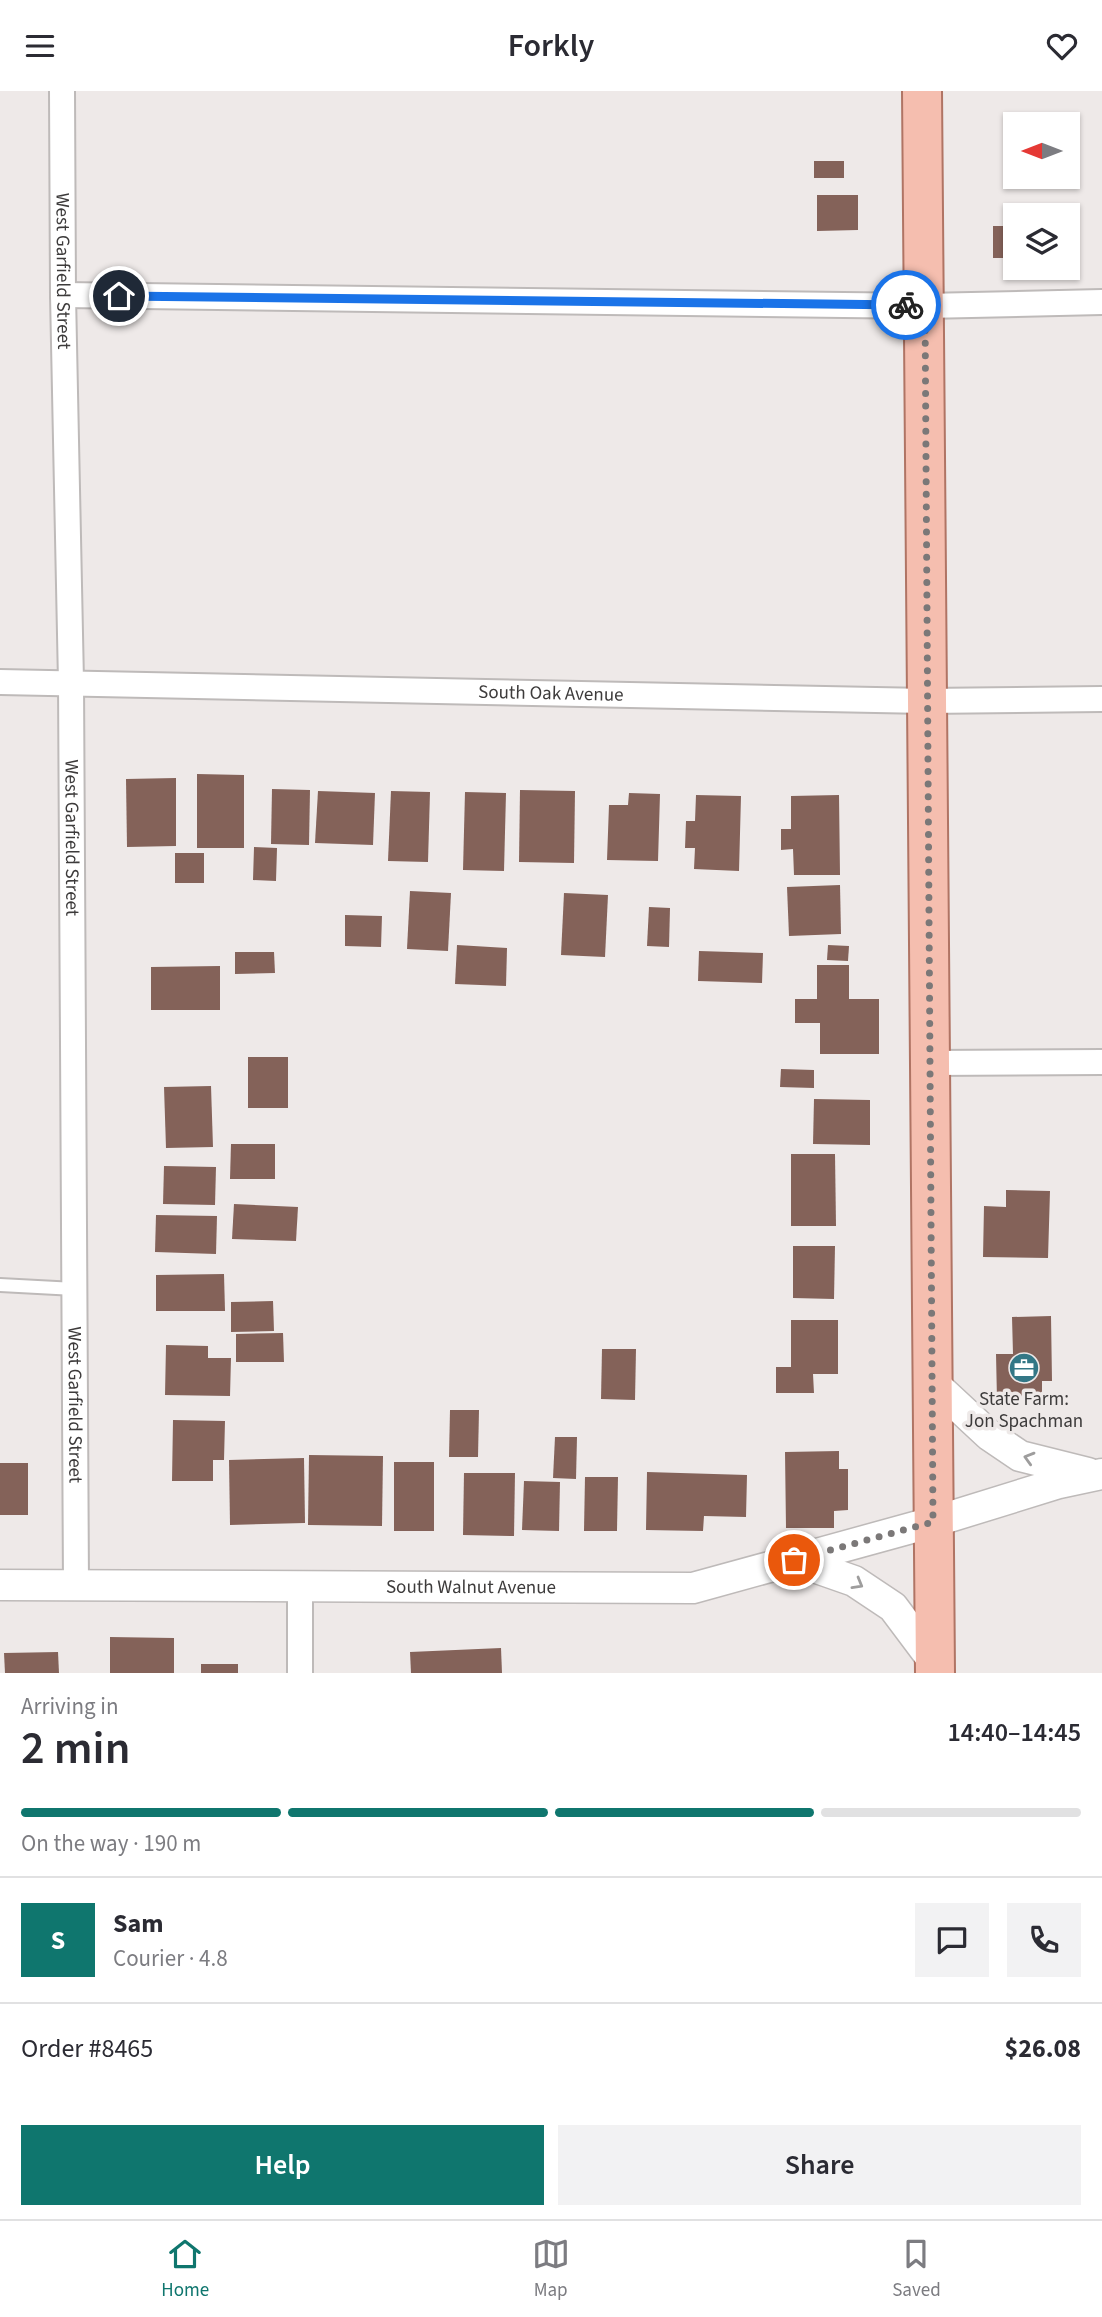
<!DOCTYPE html>
<meta charset="utf-8">
<style>
:root{--surface:#fff;--page:#f2f2f3;--text:#2b2b33;--muted:#7c7c81;--line:#e1e1e2;--accent:#0f766e}
body{margin:0;font-family:"Source Sans 3",sans-serif;background:var(--page);color:var(--text);height:100vh;display:flex;flex-direction:column;font-size:26px;white-space:nowrap}
*{box-sizing:border-box;margin:0}
p{font-size:23px;color:var(--muted)}
.icon{flex:none;width:38px;height:38px;fill:none;stroke:currentColor;stroke-width:2;stroke-linecap:round;stroke-linejoin:round}
.map{position:relative;height:1582px;overflow:hidden}
.drawer{display:flex;flex-direction:column;background:var(--surface);flex:1}
.drawer>*{flex:none}
.needle{width:46px;rotate:270deg}
.buttons{position:absolute;left:1003px;top:21px;display:grid;gap:14px}
.buttons a{display:grid;place-items:center;width:77px;height:77px;border-radius:0px;background:var(--surface);box-shadow:0 2px 5px #0004;font-size:35px}
.pin{position:absolute;display:grid;place-items:center;width:60px;height:60px;color:#fff;margin:-30px;border:4px solid #fff;border-radius:50%;box-shadow:0 2px 7px #0007}
.courier{position:absolute;display:grid;place-items:center;width:70px;height:70px;margin:-35px;border:5px solid #1a73e8;border-radius:50%;background:#fff;color:#222;box-shadow:0 2px 9px #0007}
.head em{font-style:normal;font-weight:600}
.head div{display:flex;flex-direction:column-reverse}
.head{display:flex;align-items:center;justify-content:space-between;height:119px;padding:0 21px}
h1{font-size:46px;font-weight:600;line-height:52px}
.bar{display:grid;grid-template-columns:repeat(4,1fr);gap:10px 7px;align-content:center;height:84px;padding:0 21px}
.bar i{height:9px;border-radius:5px;background:var(--line)}
.bar .active{background:var(--accent)}
.bar p{grid-column:span 4}
.line{display:flex;align-items:center;gap:18px;padding:0 21px;border-top:2px solid var(--line)}
.line div{flex:1}
.round{display:grid;place-items:center;flex:none;width:74px;height:74px;border-radius:0px;background:var(--page)}
.primary-button{display:flex;gap:14px;margin-top:auto;padding:14px 21px}
.primary-button a{flex:1;height:80px;border-radius:0px;background:var(--accent);color:#fff;font-size:28px;font-weight:600;line-height:80px;text-align:center}
.primary-button a+a{background:var(--page);color:var(--text)}
header{display:flex;justify-content:space-between;align-items:center;height:91px;padding:0 21px;background:var(--surface);font-size:32px;font-weight:600}
.dock{display:flex;justify-content:space-around;align-items:center;height:98px;border-top:2px solid var(--line);background:var(--surface);font-size:19px;color:var(--muted)}
.dock a{display:grid;justify-items:center;gap:4px}
.dock .active{color:var(--accent)}
.map>svg:first-child{display:block}
.building{fill:#846259}
.lines{fill:none;stroke-linecap:round;stroke-linejoin:round}
.service-casing{stroke:#bebab9;stroke-width:16}
.minor-casing{stroke:#bebab9;stroke-width:28}
.tertiary-casing{stroke:#bebab9;stroke-width:33}
.primary-casing{stroke:#b07464;stroke-width:42}
.service{stroke:#fff;stroke-width:12}
.minor{stroke:#fff;stroke-width:24}
.tertiary{stroke:#fff;stroke-width:30}
.primary{stroke:#f5beaf;stroke-width:38}
.oneway{stroke:#9e9d9d}
.done{stroke:#7b7878;stroke-width:7;stroke-dasharray:0 12.6}
.route{stroke:#1a73e8;stroke-width:9}
.labels{text-anchor:middle;dominant-baseline:central;stroke-width:7;stroke-linejoin:round;paint-order:stroke}
.street-label{font-size:19px;fill:#3d3b3b;stroke:#eee9e8}
.poi-label{font-size:19px;fill:#3d3b3b;stroke:#eee9e8}
</style>
<header><svg class="icon" aria-label="menu" viewBox="0 0 24 24"><path d="M4 6h16M4 12h16M4 18h16"/></svg>Forkly<svg class="icon" aria-label="heart" viewBox="0 0 24 24"><path d="M12 20l-8-8c-3-5 5-10 8-4 3-6 11-1 8 4z"/></svg></header>
<div class="map">
<svg width="1102" height="1582" viewBox="0 0 1102 1582">
<rect width="100%" height="100%" fill="#eee9e8"/>
<g class="building">
<rect x="814" y="70" width="30" height="17"/>
<path d="M817 104H858V139L817 140Z"/>
<rect x="993" y="135" width="22" height="32"/>
<path d="M197 683 244 684V757H197Z"/>
<path d="M176 687V755L127 756 126 688Z"/>
<path d="M272 698 310 699 309 754 271 753Z"/>
<path d="M520 699 575 700 574 772 519 771Z"/>
<path d="M318 700 375 702 373 754 315 752Z"/>
<path d="M391 700 430 701 428 771 388 770Z"/>
<path d="M465 701 506 702 504 780 463 779Z"/>
<path d="M629 702 660 703 658 770 607 769 609 714H628Z"/>
<path d="M696 704 741 705 739 780 694 778 695 757H685L686 730H695Z"/>
<path d="M839 704 840 784H794L793 758 781 759V738H791V705Z"/>
<path d="M254 756 277 757 276 790 253 789Z"/>
<rect x="175" y="762" width="29" height="30"/>
<path d="M840 794 841 843 789 845 787 796Z"/>
<path d="M410 800 451 802 448 860 407 858Z"/>
<path d="M564 802 608 804 605 866 561 864Z"/>
<path d="M649 816 670 817 669 856 647 855Z"/>
<path d="M345 824 382 825 381 856 345 855Z"/>
<path d="M457 854 507 857 506 895 455 893Z"/>
<path d="M828 854 849 855 848 870 827 869Z"/>
<path d="M699 860 763 862 762 892 698 890Z"/>
<path d="M235 861H274L275 882 235 883Z"/>
<path d="M817 874H849V908H879V963H820V932H795V908H817Z"/>
<path d="M220 875V919H151V876Z"/>
<rect x="248" y="966" width="40" height="51"/>
<path d="M781 978 814 979V997L780 996Z"/>
<path d="M211 995 213 1056 166 1057 164 996Z"/>
<path d="M814 1008 870 1009V1054L813 1053Z"/>
<path d="M231 1053H275V1088H230Z"/>
<path d="M791 1063H835L836 1135H791Z"/>
<path d="M164 1075 216 1076 215 1114 163 1113Z"/>
<path d="M1006 1099 1050 1100 1048 1167 983 1166 984 1115 1006 1116Z"/>
<path d="M234 1113 298 1116 296 1150 232 1148Z"/>
<path d="M156 1124 217 1125 216 1163 155 1161Z"/>
<path d="M793 1155H835L834 1208 793 1207Z"/>
<path d="M224 1183 225 1220H156V1184Z"/>
<path d="M273 1210 274 1240 231 1241V1211Z"/>
<path d="M1051 1225 1052 1290H1042V1308L997 1309 996 1263H1013L1012 1226Z"/>
<path d="M791 1229H838V1283H813L814 1302H776V1276H791Z"/>
<path d="M283 1242 284 1271H236V1243Z"/>
<path d="M166 1254 208 1255V1267H231L230 1305 165 1304Z"/>
<path d="M602 1258H636L635 1309 601 1308Z"/>
<path d="M450 1319H479L478 1366H449Z"/>
<path d="M173 1329 225 1330 224 1369H213V1390H172Z"/>
<path d="M555 1346H577L576 1388 553 1387Z"/>
<path d="M839 1360V1378H848V1419L834 1420V1437H786L785 1361Z"/>
<path d="M309 1364 383 1365 382 1435 308 1434Z"/>
<path d="M304 1367 305 1432 230 1434 229 1369Z"/>
<rect x="394" y="1371" width="40" height="69"/>
<rect x="0" y="1372" width="28" height="52"/>
<path d="M647 1381 747 1384 746 1426 704 1425 703 1440 646 1439Z"/>
<path d="M464 1382H515L514 1445 463 1444Z"/>
<path d="M585 1386H618L617 1440H584Z"/>
<path d="M524 1390 560 1391 559 1440 522 1439Z"/>
<path d="M110 1546 174 1547V1582H110Z"/>
<path d="M501 1557 502 1582H411L410 1561Z"/>
<path d="M58 1561 59 1582H5L4 1562Z"/>
<rect x="201" y="1573" width="37" height="9"/>
</g>
<g class="lines">
<g class="service-casing">
<path id="service" d="M0 1194 75 1198"/>
</g>
<g class="minor-casing">
<g id="minor">
<path id="s1" d="M62 0 63 204 71 591 76 1495"/>
<path d="M63 204 925 215 1102 211"/>
<path id="s2" d="M0 591 926 610 1102 608"/>
<path d="M930 972 1102 971"/>
<path d="M300 1497V1582"/>
</g>
</g>
<g class="tertiary-casing">
<g id="tertiary">
<path d="M932 1291 989 1344 1020 1365 1088 1382"/>
<path d="M794 1469 854 1490 893 1516 935 1572"/>
<path id="s3" d="M0 1494 693 1497 933 1431 1059 1392 1102 1383"/>
</g>
</g>
<g class="primary-casing">
<path id="primary" d="M922 0 935 1582"/>
</g>
<use href="#service" class="service"/>
<use href="#minor" class="minor"/>
<use href="#tertiary" class="tertiary"/>
<use href="#primary" class="primary"/>
</g>
<defs><path id="oneway-chevron" d="M-2-3.5L2.5 0L-2 3.5" fill="none" stroke-width="1.6" stroke-linecap="round" stroke-linejoin="round" transform="scale(1.75)"/></defs>
<g class="oneway">
<use href="#oneway-chevron" transform="translate(1029 1367) rotate(-164)"/>
<use href="#oneway-chevron" transform="translate(858 1493) rotate(30)"/>
</g>
<g class="lines">
<path class="done" d="M794 1469 933 1431 925 215 906 214"/>
<path class="route" d="M119 205 906 214"/>
</g>
<defs>
<g id="office-disc" transform="scale(1.575)"><circle r="9.5" fill="#337786" stroke="#eee9e8"/><path d="M-6-3h4V-5.5h4V-3h4V5H-6ZM-1-4.5V-3h2v-1.5ZM-6 0V1H6V0Z" fill="#fff"/></g>
</defs>
<g fill-rule="evenodd">
<use href="#office-disc" x="1024" y="1277"/>
</g>
<g class="labels">
<g class="street-label">
<text stroke="none"><textPath href="#s1" startOffset="180">West Garfield Street</textPath></text>
<text stroke="none"><textPath href="#s2" startOffset="551">South Oak Avenue</textPath></text>
<text stroke="none"><textPath href="#s1" startOffset="747">West Garfield Street</textPath></text>
<text stroke="none"><textPath href="#s1" startOffset="1314">West Garfield Street</textPath></text>
<text stroke="none"><textPath href="#s3" startOffset="471">South Walnut Avenue</textPath></text>
</g>
<g class="poi-label">
<text x="1024" y="1308">State Farm:<tspan x="1024" dy="22">Jon Spachman</tspan></text>
</g>
</g>
</svg>
<div class="buttons">
<a><svg class="needle" viewBox="-14 -14 28 28"><path d="M0-13l5 13h-10z" fill="#e53935"/><path d="M0 13l5-13h-10z" fill="#7c7c81"/></svg></a>
<a><svg class="icon" aria-label="layers" viewBox="0 0 24 24"><path d="M12 4l9 5-9 5-9-5zM3 14l9 5 9-5"/></svg></a>
</div>
<div class="pin" style="left:794px;top:1469px;background:#ea580c"><svg class="icon" aria-label="bag" viewBox="0 0 24 24"><path d="M5 8h14l-1 12H6zM9 8a3 3 0 0 1 6 0"/></svg></div>
<div class="pin" style="left:119px;top:205px;background:#1f2937"><svg class="icon" aria-label="home" viewBox="0 0 24 24"><path d="M3 11l9-7 9 7M6 9v11h12V9"/></svg></div>
<div class="courier" style="left:906px;top:214px"><svg class="icon" aria-label="bike" viewBox="0 0 24 24"><circle cx="6" cy="16" r="4"/><circle cx="18" cy="16" r="4"/><path d="M6 16l4-8h5l3 8M10 8l3 8H6M13 5h3"/></svg></div>
</div>
<section class="drawer">
<div class="head"><div><h1>2 min</h1><p>Arriving in</p></div><em>14:40–14:45</em></div>
<div class="bar"><i class="active"></i><i class="active"></i><i class="active"></i><i></i><p>On the way · 190 m</p></div>
<div class="line" style="height:126px"><b class="round" style="background:var(--accent);color:#fff">S</b><div><b>Sam</b><p>Courier · 4.8</p></div><a class="round"><svg class="icon" aria-label="chat" viewBox="0 0 24 24"><path d="M4 5h16v11H9l-5 4z"/></svg></a><a class="round"><svg class="icon" aria-label="phone" viewBox="0 0 24 24"><path d="M5 4h4l2 5-3 2q2 4 5 5l2-3 5 2v4C11 20 4 13 5 4z"/></svg></a></div>
<div class="line" style="height:91px"><div>Order #8465</div><b>$26.08</b></div>
<div class="primary-button"><a>Help</a><a>Share</a></div>
</section>
<nav class="dock">
<a class="active"><svg class="icon" aria-label="home" viewBox="0 0 24 24"><path d="M3 11l9-7 9 7M6 9v11h12V9"/></svg>Home</a>
<a><svg class="icon" aria-label="map" viewBox="0 0 24 24"><path d="M3 6l6-2 6 2 6-2v14l-6 2-6-2-6 2zM9 4v14M15 6v14"/></svg>Map</a>
<a><svg class="icon" aria-label="saved" viewBox="0 0 24 24"><path d="M7 4h10v16l-5-4-5 4z"/></svg>Saved</a>
</nav>
